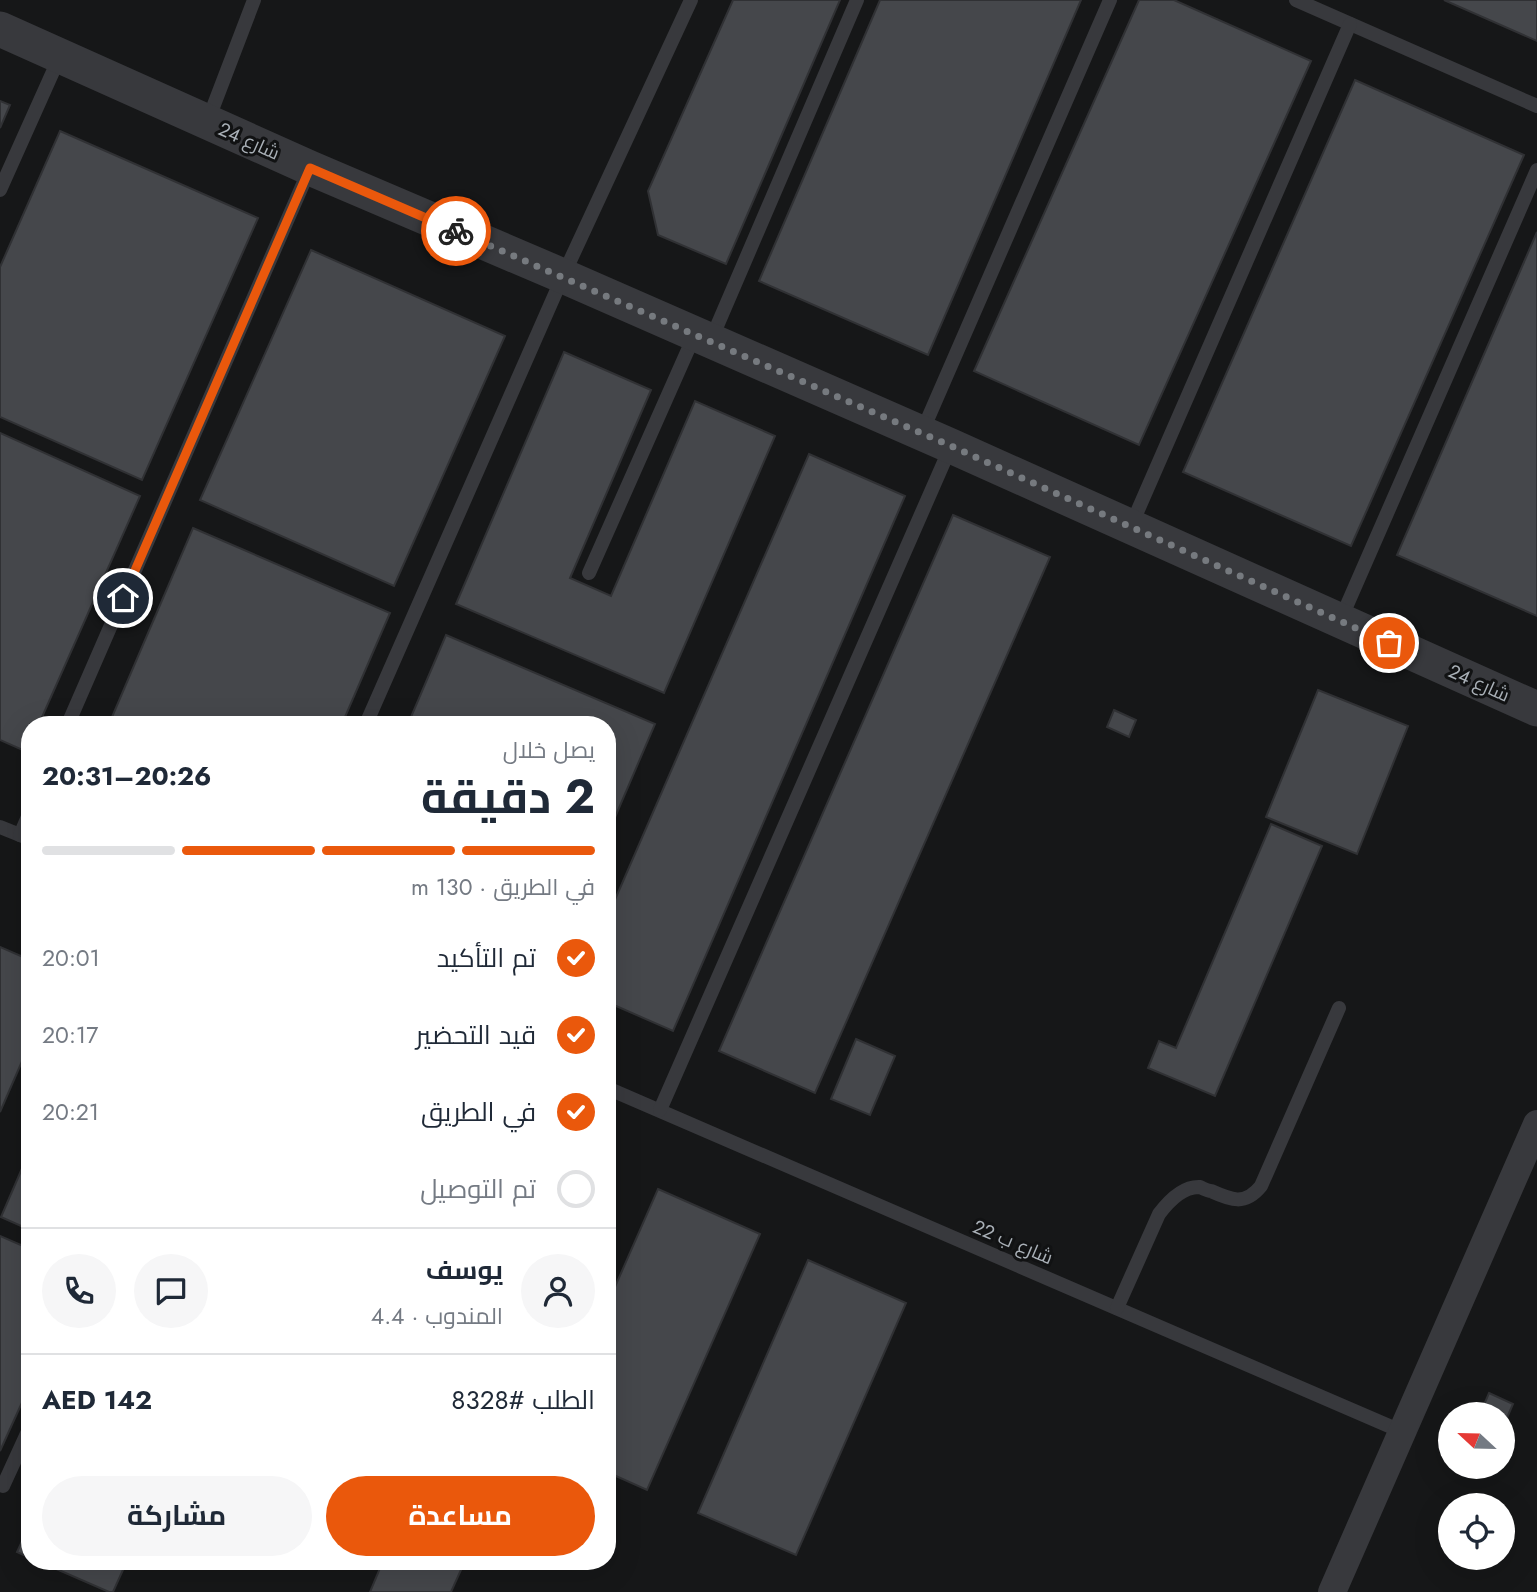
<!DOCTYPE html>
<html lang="ar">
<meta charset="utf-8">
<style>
:root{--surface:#fff;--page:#f6f6f7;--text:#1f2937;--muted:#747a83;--line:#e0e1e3;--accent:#ea580c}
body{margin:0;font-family:Jost,Cairo,sans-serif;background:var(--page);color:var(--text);direction:rtl;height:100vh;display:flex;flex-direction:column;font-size:26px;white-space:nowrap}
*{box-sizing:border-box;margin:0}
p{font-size:23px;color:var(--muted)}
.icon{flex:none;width:38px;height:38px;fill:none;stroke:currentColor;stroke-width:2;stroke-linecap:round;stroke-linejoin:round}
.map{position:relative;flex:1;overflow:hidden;direction:ltr}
.drawer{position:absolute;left:21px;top:716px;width:595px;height:854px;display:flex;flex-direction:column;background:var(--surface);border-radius:28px;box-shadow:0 7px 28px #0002;direction:rtl}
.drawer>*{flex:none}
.needle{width:46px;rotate:292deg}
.buttons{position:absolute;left:1438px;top:1402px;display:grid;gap:14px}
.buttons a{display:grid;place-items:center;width:77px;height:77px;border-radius:50%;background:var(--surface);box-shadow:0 7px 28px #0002;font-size:35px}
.pin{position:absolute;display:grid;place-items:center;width:60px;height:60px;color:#fff;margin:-30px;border:4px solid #fff;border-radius:50%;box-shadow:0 2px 7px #0007}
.courier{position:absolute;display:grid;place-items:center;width:70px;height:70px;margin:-35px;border:5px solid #ea580c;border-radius:50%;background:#fff;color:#222;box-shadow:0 2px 9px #0007}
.overview em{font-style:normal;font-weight:700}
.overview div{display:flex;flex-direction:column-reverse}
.overview{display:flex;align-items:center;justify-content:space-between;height:119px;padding:0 21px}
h1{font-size:46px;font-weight:700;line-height:52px}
.bar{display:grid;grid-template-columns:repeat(4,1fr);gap:10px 7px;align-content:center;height:84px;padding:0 21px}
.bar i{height:9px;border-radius:5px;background:var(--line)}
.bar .active{background:var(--accent)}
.bar p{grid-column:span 4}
.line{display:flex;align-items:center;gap:18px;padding:0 21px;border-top:2px solid var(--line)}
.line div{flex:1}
.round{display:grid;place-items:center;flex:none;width:74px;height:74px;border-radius:37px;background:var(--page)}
ol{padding:0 21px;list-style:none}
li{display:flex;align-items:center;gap:21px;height:77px}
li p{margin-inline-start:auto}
li .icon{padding:7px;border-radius:50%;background:var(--accent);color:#fff;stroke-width:4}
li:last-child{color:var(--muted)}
li i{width:38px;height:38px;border:4px solid var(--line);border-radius:50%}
.cta{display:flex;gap:14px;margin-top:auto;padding:14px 21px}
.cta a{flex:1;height:80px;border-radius:42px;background:var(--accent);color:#fff;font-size:28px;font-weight:700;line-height:80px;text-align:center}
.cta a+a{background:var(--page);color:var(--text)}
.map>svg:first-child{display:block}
.building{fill:#45474b;stroke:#303134;stroke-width:2}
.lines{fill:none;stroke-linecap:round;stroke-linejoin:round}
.service{stroke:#38393d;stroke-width:14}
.minor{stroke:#38393d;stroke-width:28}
.tertiary{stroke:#38393d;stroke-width:35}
.done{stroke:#767a7f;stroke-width:7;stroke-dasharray:0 12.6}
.route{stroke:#ea580c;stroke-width:9}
.labels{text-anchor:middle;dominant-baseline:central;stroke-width:6;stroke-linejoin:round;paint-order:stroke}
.street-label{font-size:19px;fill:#a9b0b7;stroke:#111213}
</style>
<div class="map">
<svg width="1537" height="1592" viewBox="0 0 1537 1592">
<rect width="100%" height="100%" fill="#161718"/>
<g class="building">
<path d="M733 0H840L726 264 658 235 648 191Z"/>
<path d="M880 0H1081L928 355 759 281Z"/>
<path d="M1139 0H1174L1311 61 1139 445 974 371Z"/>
<path d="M1444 0H1537V41Z"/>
<path d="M1355 80 1524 155 1351 546 1183 472Z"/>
<path d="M0 101 10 105 0 128Z"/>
<path d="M60 131 258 218 142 480 0 417V267Z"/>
<path d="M1537 232V616L1397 555Z"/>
<path d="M311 250 505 336 394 586 200 500Z"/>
<path d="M564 352 651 390 570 578 611 596 695 401 775 436 664 693 456 604Z"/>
<path d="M0 433 140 496 39 724H30V745L27 752 0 740Z"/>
<path d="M809 454 905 496 673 1031 607 1002V918Z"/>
<path d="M953 515 1050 557 815 1093 719 1051Z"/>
<path d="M193 528 390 613 342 724H109Z"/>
<path d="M446 635 655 724 607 836V724H408Z"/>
<path d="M1318 690 1408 726 1357 854 1266 817Z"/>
<path d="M1114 710 1136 720 1129 737 1107 727Z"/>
<path d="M1271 824 1322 846 1215 1096 1148 1068 1159 1041 1176 1048Z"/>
<path d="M0 947 30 960V1043L0 1112Z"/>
<path d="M856 1039 895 1056 870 1115 831 1099Z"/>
<path d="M30 1150V1230L1 1217Z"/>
<path d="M658 1189 760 1234 647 1490 607 1472V1305Z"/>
<path d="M0 1236 30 1249V1385L0 1451Z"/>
<path d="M808 1260 906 1303 796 1555 698 1513Z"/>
<path d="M1489 1393 1513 1404 1503 1427V1414H1480Z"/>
<path d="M30 1524V1558L17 1552Z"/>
<path d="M38 1561H127L113 1592H109Z"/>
<path d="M383 1561H465L451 1592H370Z"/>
</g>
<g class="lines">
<g class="service">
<path d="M1296 0 1537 106"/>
<path d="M207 123 254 0"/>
<path d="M0 190 60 56"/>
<path d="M711 340 857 0"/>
<path d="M922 432 1110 0"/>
<path d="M1131 526 1350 24"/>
<path d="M589 573 695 334"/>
<path d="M1340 621 1537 170"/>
<path d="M68 724 310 168"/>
<path d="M366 724 563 276 691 0"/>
<path d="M0 827 30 839"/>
<path d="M20 835 30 812"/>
<path d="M607 1088 1403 1432"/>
<path d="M660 1110 951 446"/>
<path d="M1117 1308 1159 1214C1168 1202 1182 1186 1200 1187 1202 1188 1209 1191 1211 1191 1231 1200 1245 1206 1261 1186L1339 1008"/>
<path d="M3 1486 30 1427"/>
</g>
<path class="minor" d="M1332 1592 1537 1124"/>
<path class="tertiary" d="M0 29 310 168 563 276 951 446 1537 709"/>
</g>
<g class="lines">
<path class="done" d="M456 231 951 446 1389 643"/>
<path class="route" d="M123 598 310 168 456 231"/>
</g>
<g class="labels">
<g class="street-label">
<text transform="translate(249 141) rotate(24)">شارع 24</text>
<text transform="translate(1479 683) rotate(24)">شارع 24</text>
<text transform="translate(1013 1242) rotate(23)">شارع ب 22</text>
</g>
</g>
</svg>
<div class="buttons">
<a><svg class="needle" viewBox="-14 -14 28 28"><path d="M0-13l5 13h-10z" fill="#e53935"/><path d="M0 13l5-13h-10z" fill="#747a83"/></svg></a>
<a><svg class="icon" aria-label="locate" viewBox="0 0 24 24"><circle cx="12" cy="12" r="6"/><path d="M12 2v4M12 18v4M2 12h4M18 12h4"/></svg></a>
</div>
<div class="pin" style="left:1389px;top:643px;background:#ea580c"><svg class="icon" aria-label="bag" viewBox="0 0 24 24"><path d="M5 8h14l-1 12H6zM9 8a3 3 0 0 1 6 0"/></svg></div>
<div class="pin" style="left:123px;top:598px;background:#1f2937"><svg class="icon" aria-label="home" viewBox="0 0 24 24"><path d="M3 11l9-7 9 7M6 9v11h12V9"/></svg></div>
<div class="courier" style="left:456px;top:231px"><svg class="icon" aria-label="bike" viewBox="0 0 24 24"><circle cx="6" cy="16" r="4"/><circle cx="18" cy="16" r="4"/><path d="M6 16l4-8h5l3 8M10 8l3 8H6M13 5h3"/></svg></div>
<section class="drawer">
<div class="overview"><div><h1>2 دقيقة</h1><p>يصل خلال</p></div><em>20:26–20:31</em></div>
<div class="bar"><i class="active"></i><i class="active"></i><i class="active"></i><i></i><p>في الطريق · 130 m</p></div>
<ol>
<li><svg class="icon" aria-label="check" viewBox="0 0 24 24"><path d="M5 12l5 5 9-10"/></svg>تم التأكيد<p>20:01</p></li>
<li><svg class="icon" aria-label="check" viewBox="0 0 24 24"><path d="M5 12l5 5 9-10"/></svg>قيد التحضير<p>20:17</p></li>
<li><svg class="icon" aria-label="check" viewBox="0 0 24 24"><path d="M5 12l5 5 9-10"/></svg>في الطريق<p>20:21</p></li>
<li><i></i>تم التوصيل</li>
</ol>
<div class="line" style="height:126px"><a class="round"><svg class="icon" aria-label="person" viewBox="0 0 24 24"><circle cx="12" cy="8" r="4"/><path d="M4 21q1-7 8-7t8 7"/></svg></a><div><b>يوسف</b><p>المندوب · 4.4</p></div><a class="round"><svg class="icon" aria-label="chat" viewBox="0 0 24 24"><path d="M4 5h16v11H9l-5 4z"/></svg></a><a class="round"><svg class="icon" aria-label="phone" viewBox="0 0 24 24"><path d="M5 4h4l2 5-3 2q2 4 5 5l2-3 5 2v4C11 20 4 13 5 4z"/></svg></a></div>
<div class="line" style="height:91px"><div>الطلب #8328</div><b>AED 142</b></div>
<div class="cta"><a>مساعدة</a><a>مشاركة</a></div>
</section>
</div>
